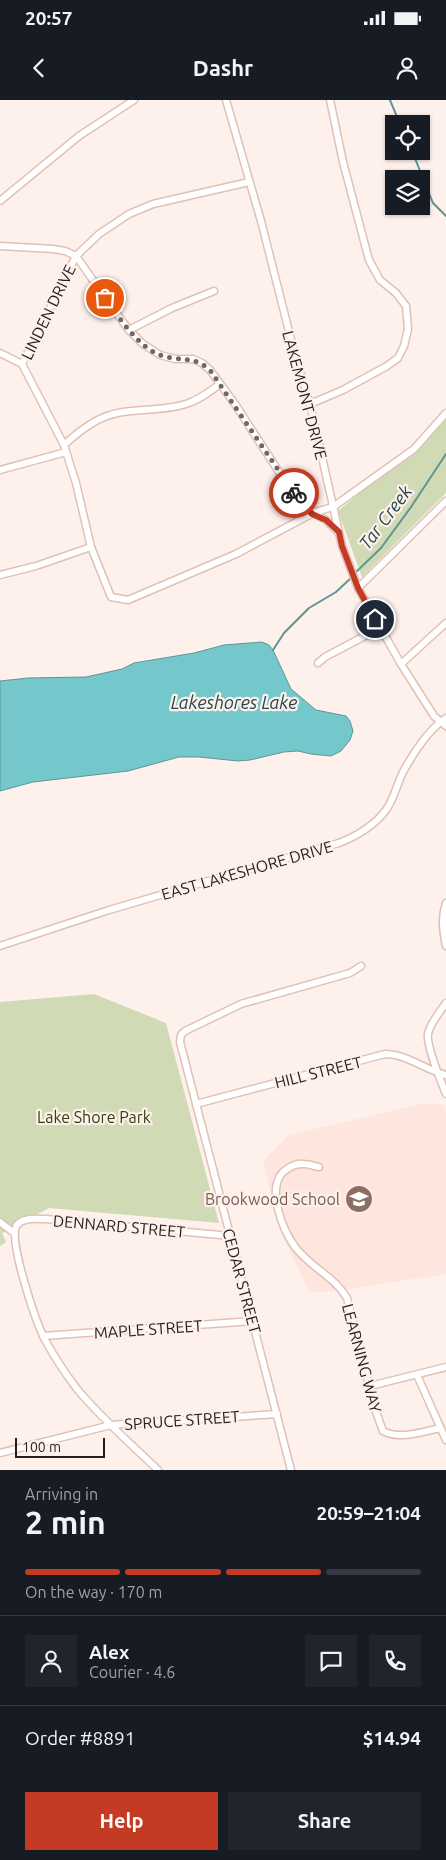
<!DOCTYPE html>
<meta charset="utf-8">
<style>
:root{--surface:#171b24;--page:#20242c;--text:#f1f3f6;--muted:#9ea1a6;--line:#363941;--accent:#c53a23}
body{margin:0;font-family:Ubuntu,sans-serif;background:var(--page);color:var(--text);height:100vh;display:flex;flex-direction:column;font-size:19px;white-space:nowrap}
*{box-sizing:border-box;margin:0}
p{font-size:16px;color:var(--muted)}
.icon{flex:none;width:28px;height:28px;fill:none;stroke:currentColor;stroke-width:2;stroke-linecap:round;stroke-linejoin:round}
.map{position:relative;height:1370px;overflow:hidden}
.details{display:flex;flex-direction:column;background:var(--surface);flex:1}
.details>*{flex:none}
.fabs{position:absolute;left:385px;top:15px;display:grid;gap:10px}
.fabs a{display:grid;place-items:center;width:45px;height:45px;border-radius:0px;background:var(--surface);box-shadow:0 1px 4px #0004;font-size:25px}
.scale{position:absolute;left:15px;bottom:12px;width:90px;box-sizing:border-box;padding-left:5px;border:2px solid #281d19;border-top:0;font-size:14px;line-height:18px;white-space:nowrap;color:#281d19;-webkit-text-stroke:4px #fef1ec;paint-order:stroke}
.pin{position:absolute;display:grid;place-items:center;width:42px;height:42px;color:#fff;margin:-21px;border:2px solid #fff;border-radius:50%;box-shadow:0 1px 5px #0007}
.courier{position:absolute;display:grid;place-items:center;width:50px;height:50px;margin:-25px;border:4px solid #c53a23;border-radius:50%;background:#fff;color:#222;box-shadow:0 1px 6px #0007}
.summary em{font-style:normal;font-weight:700}
.summary div{display:flex;flex-direction:column-reverse}
.summary{display:flex;align-items:center;justify-content:space-between;height:85px;padding:0 25px}
h1{font-size:32px;font-weight:700;line-height:38px}
.bar{display:grid;grid-template-columns:repeat(4,1fr);gap:8px 5px;align-content:center;height:60px;padding:0 25px}
.bar i{height:6px;border-radius:4px;background:var(--line)}
.bar .active{background:var(--accent)}
.bar p{grid-column:span 4}
.line{display:flex;align-items:center;gap:12px;padding:0 25px;border-top:1px solid var(--line)}
.line div{flex:1}
.round{display:grid;place-items:center;flex:none;width:52px;height:52px;border-radius:0px;background:var(--page)}
.cta{display:flex;gap:10px;margin-top:auto;padding:10px 25px}
.cta a{flex:1;height:58px;border-radius:0px;background:var(--accent);color:#fff;font-size:20px;font-weight:700;line-height:58px;text-align:center}
.cta a+a{background:var(--page);color:var(--text)}
.status{display:flex;justify-content:space-between;align-items:center;height:35px;padding:0 25px;background:var(--surface);direction:ltr}
.status svg{height:14px;fill:currentColor}
header{display:flex;justify-content:space-between;align-items:center;height:65px;padding:0 25px;background:var(--surface);font-size:22px;font-weight:700}
.map>svg:first-child{display:block}
.built{fill:#fee5dd}
.green{fill:#d0dab5}
.water{fill:#74c8cc;stroke:#5d9596}
.lines{fill:none;stroke-linecap:round;stroke-linejoin:round}
.stream{stroke:#5d9596;stroke-width:2}
.street-casing{stroke:#e0c1b6;stroke-width:9}
.street{stroke:#fff;stroke-width:6}
.done{stroke:#736763;stroke-width:5;stroke-dasharray:0 9}
.route{stroke:#c53a23;stroke-width:6}
.labels{text-anchor:middle;dominant-baseline:central;stroke-width:4.5;stroke-linejoin:round;paint-order:stroke}
.street-label{font-size:16px;fill:#281d19;stroke:#fef1ec}
.park-label{font-size:16px;fill:#343d10;stroke:#fef1ec}
.education-label{font-size:16px;fill:#785e54;stroke:#fef1ec;text-anchor:end}
.water-label{font-size:18px;font-style:italic;fill:#21484a;stroke:#fef1ec}
</style>
<div class="status"><b>20:57</b><svg viewBox="0 0 49 12"><path d="M0 12V9h3v3zM5 12V6h3v6zM10 12V3h3v9zM15 12V0h3v12zM26 1h20v11H26zM47 4h2v5h-2z"/></svg></div>
<header><svg class="icon" aria-label="back" viewBox="0 0 24 24"><path d="M15 5l-7 7 7 7"/></svg>Dashr<svg class="icon" aria-label="person" viewBox="0 0 24 24"><circle cx="12" cy="8" r="4"/><path d="M4 21q1-7 8-7t8 7"/></svg></header>
<div class="map">
<svg width="446" height="1370" viewBox="0 0 446 1370">
<rect width="100%" height="100%" fill="#fef1ec"/>
<path class="built" d="M421 1004H443L446 1014V1174L349 1189 310 1193 282 1135 263 1062 289 1035Z"/>
<g class="green">
<path d="M446 320V393L362 477 338 411Z"/>
<path d="M94 894 166 923 219 1123 49 1108 2 1133 6 1142 0 1146V902Z"/>
</g>
<path class="water" d="M262 542 269 545 273 550 291 589 316 610 346 616 350 621 353 631 350 640 341 651 331 656 311 654 298 651 284 652 250 660 238 661 199 657H179L128 671 33 682 0 691V581L28 578 86 577 122 569 134 563 194 553 224 545Z"/>
<g class="lines">
<g class="stream">
<path d="M390 0 400 24"/>
<path d="M412 51 433 103 446 116"/>
<path d="M355 473 381 448 411 407 446 354"/>
<path d="M273 550 284 533 309 508 336 492 352 477"/>
</g>
<g class="street-casing">
<g id="street">
<path d="M226 0 261 121 297 263 310 304 342 446 358 488 401 564 434 616 446 626"/>
<path d="M249 82 153 104 129 114 99 134 76 156 22 264 64 345 76 383 91 447 111 497 128 500 236 454 315 412 333 407 414 349 446 313"/>
<path d="M0 101 79 36 134 0"/>
<path d="M0 146 53 149 65 151 76 156 114 210 129 230 143 244 160 255 175 259H193L202 263 210 270 235 304 290 389 313 413 326 420 338 432"/>
<path d="M129 230 172 208 214 191"/>
<path d="M0 253 22 264"/>
<path d="M310 304 343 290 387 266 398 258 404 246 408 229 406 206 396 193 380 180 369 160 343 62 330 0"/>
<path d="M64 345C75 335 88 324 102 318 129 306 159 313 186 304 199 300 209 292 220 284"/>
<path d="M0 370 66 352"/>
<path d="M0 475 36 466 91 447"/>
<path d="M358 488 446 401"/>
<path d="M318 563 325 557 380 528"/>
<path d="M401 564 446 523"/>
<path d="M446 803C441 818 443 831 446 846"/>
<path d="M0 846 109 810 339 743C357 736 374 726 386 710 394 699 397 684 403 672 413 654 429 629 446 618"/>
<path d="M446 903C440 912 430 923 428 934 426 946 441 981 446 994"/>
<path d="M196 1004 385 954C407 954 425 970 446 975"/>
<path d="M319 1067C314 1066 309 1064 304 1064 295 1063 289 1067 283 1072 266 1090 283 1130 295 1147 311 1168 335 1177 347 1198L375 1309 383 1331C399 1340 423 1332 440 1328"/>
<path d="M0 1122 14 1133"/>
<path d="M43 1236 253 1221"/>
<path d="M417 1275 446 1340"/>
<path d="M370 1286 446 1267"/>
<path d="M0 1353 111 1325 277 1314"/>
<path d="M158 1370C131 1344 101 1318 77 1289 65 1273 53 1255 44 1238 36 1221 7 1138 17 1125 24 1117 37 1119 46 1119L231 1136"/>
<path d="M291 1370 180 942 181 935 185 931 241 904 350 873 361 866"/>
</g>
</g>
<use href="#street" class="street"/>
</g>
<g class="lines">
<path class="done" d="M105 198C119 217 139 249 163 256 183 262 192 255 210 270L294 393"/>
<path class="route" d="M294 393 312 414 326 420 339 432 342 446 358 488 375 519"/>
</g>
<defs>
<g id="school-disc" transform="scale(1.4375)"><circle r="9.5" fill="#8d6e63" stroke="#fef1ec"/><path d="M0-5L7-2L0 1L-7-2ZM-4 1L0 2.5L4 1V4Q0 6-4 4Z" fill="#fff"/></g>
</defs>
<g fill-rule="evenodd">
<use href="#school-disc" x="359" y="1099"/>
</g>
<g class="labels">
<g class="street-label">
<text transform="translate(48 212) rotate(-64)">LINDEN DRIVE</text>
<text transform="translate(305 295) rotate(75)">LAKEMONT DRIVE</text>
<text transform="translate(247 770) rotate(-16)">EAST LAKESHORE DRIVE</text>
<text transform="translate(318 972) rotate(-14)">HILL STREET</text>
<text transform="translate(119 1126) rotate(5)">DENNARD STREET</text>
<text transform="translate(242 1181) rotate(75)">CEDAR STREET</text>
<text transform="translate(148 1229) rotate(-4)">MAPLE STREET</text>
<text transform="translate(362 1258) rotate(75)">LEARNING WAY</text>
<text transform="translate(182 1320) rotate(-4)">SPRUCE STREET</text>
</g>
<g class="park-label">
<text x="94" y="1017">Lake Shore Park</text>
</g>
<g class="education-label">
<text x="340" y="1099">Brookwood School</text>
</g>
<g class="water-label">
<text transform="translate(385 417) rotate(-53)">Tar Creek</text>
<text x="234" y="602">Lakeshores Lake</text>
</g>
</g>
</svg>
<div class="fabs">
<a><svg class="icon" aria-label="locate" viewBox="0 0 24 24"><circle cx="12" cy="12" r="6"/><path d="M12 2v4M12 18v4M2 12h4M18 12h4"/></svg></a>
<a><svg class="icon" aria-label="layers" viewBox="0 0 24 24"><path d="M12 4l9 5-9 5-9-5zM3 14l9 5 9-5"/></svg></a>
</div>
<div class="scale">100 m</div>
<div class="pin" style="left:105px;top:198px;background:#ea580c"><svg class="icon" aria-label="bag" viewBox="0 0 24 24"><path d="M5 8h14l-1 12H6zM9 8a3 3 0 0 1 6 0"/></svg></div>
<div class="pin" style="left:375px;top:519px;background:#1f2937"><svg class="icon" aria-label="home" viewBox="0 0 24 24"><path d="M3 11l9-7 9 7M6 9v11h12V9"/></svg></div>
<div class="courier" style="left:294px;top:393px"><svg class="icon" aria-label="bike" viewBox="0 0 24 24"><circle cx="6" cy="16" r="4"/><circle cx="18" cy="16" r="4"/><path d="M6 16l4-8h5l3 8M10 8l3 8H6M13 5h3"/></svg></div>
</div>
<section class="details">
<div class="summary"><div><h1>2 min</h1><p>Arriving in</p></div><em>20:59–21:04</em></div>
<div class="bar"><i class="active"></i><i class="active"></i><i class="active"></i><i></i><p>On the way · 170 m</p></div>
<div class="line" style="height:90px"><a class="round"><svg class="icon" aria-label="person" viewBox="0 0 24 24"><circle cx="12" cy="8" r="4"/><path d="M4 21q1-7 8-7t8 7"/></svg></a><div><b>Alex</b><p>Courier · 4.6</p></div><a class="round"><svg class="icon" aria-label="chat" viewBox="0 0 24 24"><path d="M4 5h16v11H9l-5 4z"/></svg></a><a class="round"><svg class="icon" aria-label="phone" viewBox="0 0 24 24"><path d="M5 4h4l2 5-3 2q2 4 5 5l2-3 5 2v4C11 20 4 13 5 4z"/></svg></a></div>
<div class="line" style="height:65px"><div>Order #8891</div><b>$14.94</b></div>
<div class="cta"><a>Help</a><a>Share</a></div>
</section>
